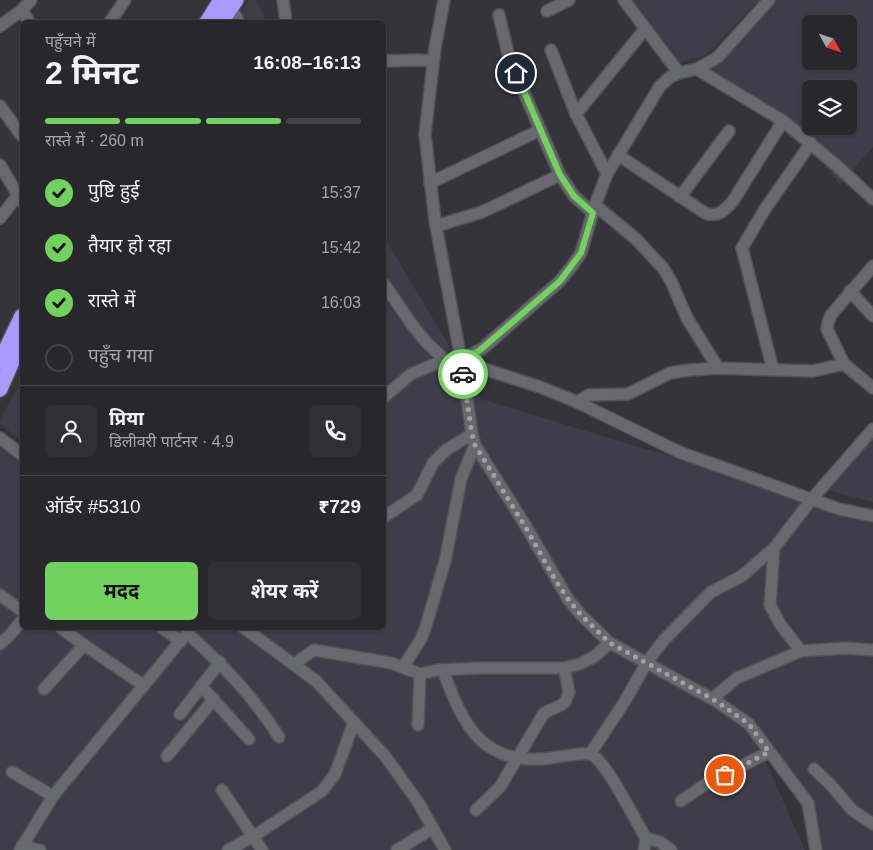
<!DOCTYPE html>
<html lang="hi">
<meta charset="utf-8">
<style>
:root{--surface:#28272c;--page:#302f34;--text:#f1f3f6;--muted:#a5a5a9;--line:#444448;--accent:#71d25e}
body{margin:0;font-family:Arial,"Noto Sans Devanagari",sans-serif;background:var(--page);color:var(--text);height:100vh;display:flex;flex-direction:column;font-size:19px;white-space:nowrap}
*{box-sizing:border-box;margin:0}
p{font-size:16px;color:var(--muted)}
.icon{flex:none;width:28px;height:28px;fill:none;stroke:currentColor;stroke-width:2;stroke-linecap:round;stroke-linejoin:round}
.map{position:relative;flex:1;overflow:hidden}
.panel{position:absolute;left:20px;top:20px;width:366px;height:610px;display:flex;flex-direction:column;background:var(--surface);border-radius:8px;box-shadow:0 1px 4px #0004,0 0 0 1px var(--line)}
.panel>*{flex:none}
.needle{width:32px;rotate:130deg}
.tools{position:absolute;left:802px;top:15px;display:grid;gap:10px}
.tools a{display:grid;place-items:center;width:55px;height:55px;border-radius:8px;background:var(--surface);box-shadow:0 1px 4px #0004,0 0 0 1px var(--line);font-size:25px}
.pin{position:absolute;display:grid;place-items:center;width:42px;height:42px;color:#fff;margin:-21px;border:2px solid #fff;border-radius:50%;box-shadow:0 1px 5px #0007}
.courier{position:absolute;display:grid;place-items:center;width:50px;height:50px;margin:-25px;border:4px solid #71d25e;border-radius:50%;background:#fff;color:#222;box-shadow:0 1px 6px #0007}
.overview em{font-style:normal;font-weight:700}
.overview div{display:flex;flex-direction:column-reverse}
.overview{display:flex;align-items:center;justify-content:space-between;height:85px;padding:0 25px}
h1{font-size:32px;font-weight:700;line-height:38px}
.bar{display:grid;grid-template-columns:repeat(4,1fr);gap:8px 5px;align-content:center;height:60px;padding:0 25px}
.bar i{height:6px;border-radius:4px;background:var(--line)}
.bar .current{background:var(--accent)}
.bar p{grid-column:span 4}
.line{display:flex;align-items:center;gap:12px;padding:0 25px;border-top:1px solid var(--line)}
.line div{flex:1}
.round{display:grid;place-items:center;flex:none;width:52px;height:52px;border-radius:8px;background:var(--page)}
ol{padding:0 25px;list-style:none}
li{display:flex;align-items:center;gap:15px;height:55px}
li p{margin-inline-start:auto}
li .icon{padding:5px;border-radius:50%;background:var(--accent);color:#111;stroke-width:4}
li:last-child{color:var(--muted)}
li i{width:28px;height:28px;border:2px solid var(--line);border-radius:50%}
.primary-button{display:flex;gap:10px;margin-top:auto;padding:10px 25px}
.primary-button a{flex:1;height:58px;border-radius:8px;background:var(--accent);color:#111;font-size:20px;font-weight:700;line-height:58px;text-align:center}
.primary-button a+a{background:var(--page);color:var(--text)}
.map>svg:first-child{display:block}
.built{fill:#3e3d49;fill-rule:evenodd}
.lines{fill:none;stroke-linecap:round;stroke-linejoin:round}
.minor-casing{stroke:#525157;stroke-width:14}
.highway-casing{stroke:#525157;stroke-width:18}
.minor{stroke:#68686f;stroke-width:11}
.highway{stroke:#ab9afd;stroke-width:15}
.done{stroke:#a1a0a5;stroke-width:5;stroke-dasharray:0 9}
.route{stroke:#71d25e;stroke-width:6}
</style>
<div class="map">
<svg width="873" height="850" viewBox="0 0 873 850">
<rect width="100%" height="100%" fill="#35343b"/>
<g class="built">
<path d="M249 0H256L267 22H236Z"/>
<path d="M628 0H759L706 55 674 64Z"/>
<path d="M776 0H873V147L840 185 791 122 709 70ZM811 24H849V61H811ZM811 89H849V126H811Z"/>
<path d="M384 237 481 399 873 518V850H821L804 797 761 751 805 850H0V437L22 452V628H384Z"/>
<path d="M22 381V441L0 424V419Z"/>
<path d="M873 434V502L823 489Z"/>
</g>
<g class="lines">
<g class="minor-casing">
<g id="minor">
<path d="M283 0 286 22"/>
<path d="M444 0 435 48 425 134 435 221 461 359 472 434 475 445 527 528 568 599 581 615 610 643 716 701 749 724 808 803 816 850"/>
<path d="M624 0 679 73"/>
<path d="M226 4 231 7 239 22"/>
<path d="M22 10 29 22"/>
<path d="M547 11 569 0"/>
<path d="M499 15 509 58 560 175 574 196 593 213"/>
<path d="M110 22 125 0"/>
<path d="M0 26 22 10 31 0"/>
<path d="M551 50 576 114 607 174"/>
<path d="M384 61 417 60 433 61"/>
<path d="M697 69 783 121 836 165 873 199"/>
<path d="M0 106 22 136"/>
<path d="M576 114 645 29"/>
<path d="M618 155 705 213C718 218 725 210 733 201L783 121"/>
<path d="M0 165 22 202"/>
<path d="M430 183 540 130"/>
<path d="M680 197 729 131"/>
<path d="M595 205 636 239 663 268 671 281 687 318 718 368"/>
<path d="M0 218 18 195"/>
<path d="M436 226 482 212 560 175"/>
<path d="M873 266 831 315 828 323 827 329 844 364 873 388"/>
<path d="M384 284 413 326 426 342 445 360 478 367 540 387 577 402 679 452 839 509 873 516"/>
<path d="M850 291 873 316"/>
<path d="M461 359 482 349 560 281 572 266 581 253 595 205 607 174 660 86 670 77 679 73 697 69 718 57 769 0"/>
<path d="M773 370 742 248 765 209 811 143"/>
<path d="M384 397 411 374 445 360"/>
<path d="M577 402 589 395 628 394 670 373 689 370 718 368 813 371 844 364"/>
<path d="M0 438 22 455"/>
<path d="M384 517 417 495 433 463 446 450 472 434"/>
<path d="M774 548 770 605 780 624 801 651"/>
<path d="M0 595 22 611"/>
<path d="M61 628 84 645 143 685"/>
<path d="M162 628 181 641"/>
<path d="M244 628 316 681 385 756 418 802 445 850"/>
<path d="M187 633C223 665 253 696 279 737"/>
<path d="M0 644 10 635 22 620"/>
<path d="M294 664 314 650 391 663 420 674 437 670 480 668H564L580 664 595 656 610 643"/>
<path d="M403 667 421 639 426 626 445 561 461 479 475 445"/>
<path d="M443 670C463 726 483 767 551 758 561 757 584 751 592 755 606 761 636 822 646 838L644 850"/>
<path d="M201 686 249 739"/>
<path d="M44 689 84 645"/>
<path d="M712 699 737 678 801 651 846 648 873 650"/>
<path d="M180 714 220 662"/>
<path d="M418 725 420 674"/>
<path d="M590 754 625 701 647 662 663 641 711 592 742 576 774 548 812 499 873 429"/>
<path d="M167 756 214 699"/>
<path d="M814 769 831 785 852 810 873 824"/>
<path d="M12 772 53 796"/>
<path d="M222 790 262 850"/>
<path d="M681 801 706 784 769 752"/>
<path d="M476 810 500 787 544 713 561 705 565 702 569 692 564 668"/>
<path d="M646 838 660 842 671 850"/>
<path d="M22 846 40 850"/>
<path d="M20 850 53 796 191 628"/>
<path d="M228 850 254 836 322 791 335 774 354 722"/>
<path d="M397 850 433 828"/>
</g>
</g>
<g class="highway-casing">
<g id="highway">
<path d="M207 22 221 0"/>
<path d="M221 22 236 0"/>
<path d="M0 362 22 316"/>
<path d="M0 389 22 339"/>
</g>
</g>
<use href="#minor" class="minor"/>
<use href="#highway" class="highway"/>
</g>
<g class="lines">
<path class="done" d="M463 374 472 434 475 445 526 528 556 581 568 599 581 615 610 643 716 701 749 724 769 752 725 775"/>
<path class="route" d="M463 374 461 359 479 351 560 281 581 253 593 213 574 196 560 175 516 73"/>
</g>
</svg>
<div class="tools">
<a><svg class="needle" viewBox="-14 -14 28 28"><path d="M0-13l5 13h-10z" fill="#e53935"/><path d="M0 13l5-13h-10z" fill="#a5a5a9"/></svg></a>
<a><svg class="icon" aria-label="layers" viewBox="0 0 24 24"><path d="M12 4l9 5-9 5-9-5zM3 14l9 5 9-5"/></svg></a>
</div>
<div class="pin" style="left:725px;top:775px;background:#ea580c"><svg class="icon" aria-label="bag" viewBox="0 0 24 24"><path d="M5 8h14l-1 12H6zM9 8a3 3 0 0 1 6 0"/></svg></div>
<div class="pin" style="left:516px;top:73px;background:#1f2937"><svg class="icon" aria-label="home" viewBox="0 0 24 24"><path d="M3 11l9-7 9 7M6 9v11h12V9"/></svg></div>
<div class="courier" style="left:463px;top:374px"><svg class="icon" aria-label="car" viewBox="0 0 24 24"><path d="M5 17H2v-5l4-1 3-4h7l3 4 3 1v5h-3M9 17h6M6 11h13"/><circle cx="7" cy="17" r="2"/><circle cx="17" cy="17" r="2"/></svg></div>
<section class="panel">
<div class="overview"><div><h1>2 मिनट</h1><p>पहुँचने में</p></div><em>16:08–16:13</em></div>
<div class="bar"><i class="current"></i><i class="current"></i><i class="current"></i><i></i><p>रास्ते में · 260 m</p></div>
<ol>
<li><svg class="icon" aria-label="check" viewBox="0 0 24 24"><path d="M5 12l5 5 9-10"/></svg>पुष्टि हुई<p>15:37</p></li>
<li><svg class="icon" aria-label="check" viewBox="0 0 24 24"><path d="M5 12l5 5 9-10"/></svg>तैयार हो रहा<p>15:42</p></li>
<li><svg class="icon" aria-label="check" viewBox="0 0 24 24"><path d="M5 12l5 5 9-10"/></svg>रास्ते में<p>16:03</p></li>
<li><i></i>पहुँच गया</li>
</ol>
<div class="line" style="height:90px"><a class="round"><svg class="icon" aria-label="person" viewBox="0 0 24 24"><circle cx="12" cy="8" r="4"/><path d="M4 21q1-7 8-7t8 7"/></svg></a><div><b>प्रिया</b><p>डिलीवरी पार्टनर · 4.9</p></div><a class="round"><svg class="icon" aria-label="phone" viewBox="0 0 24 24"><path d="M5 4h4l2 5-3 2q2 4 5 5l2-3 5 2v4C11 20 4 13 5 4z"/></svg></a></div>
<div class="line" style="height:65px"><div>ऑर्डर #5310</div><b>₹729</b></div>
<div class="primary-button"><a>मदद</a><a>शेयर करें</a></div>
</section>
</div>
